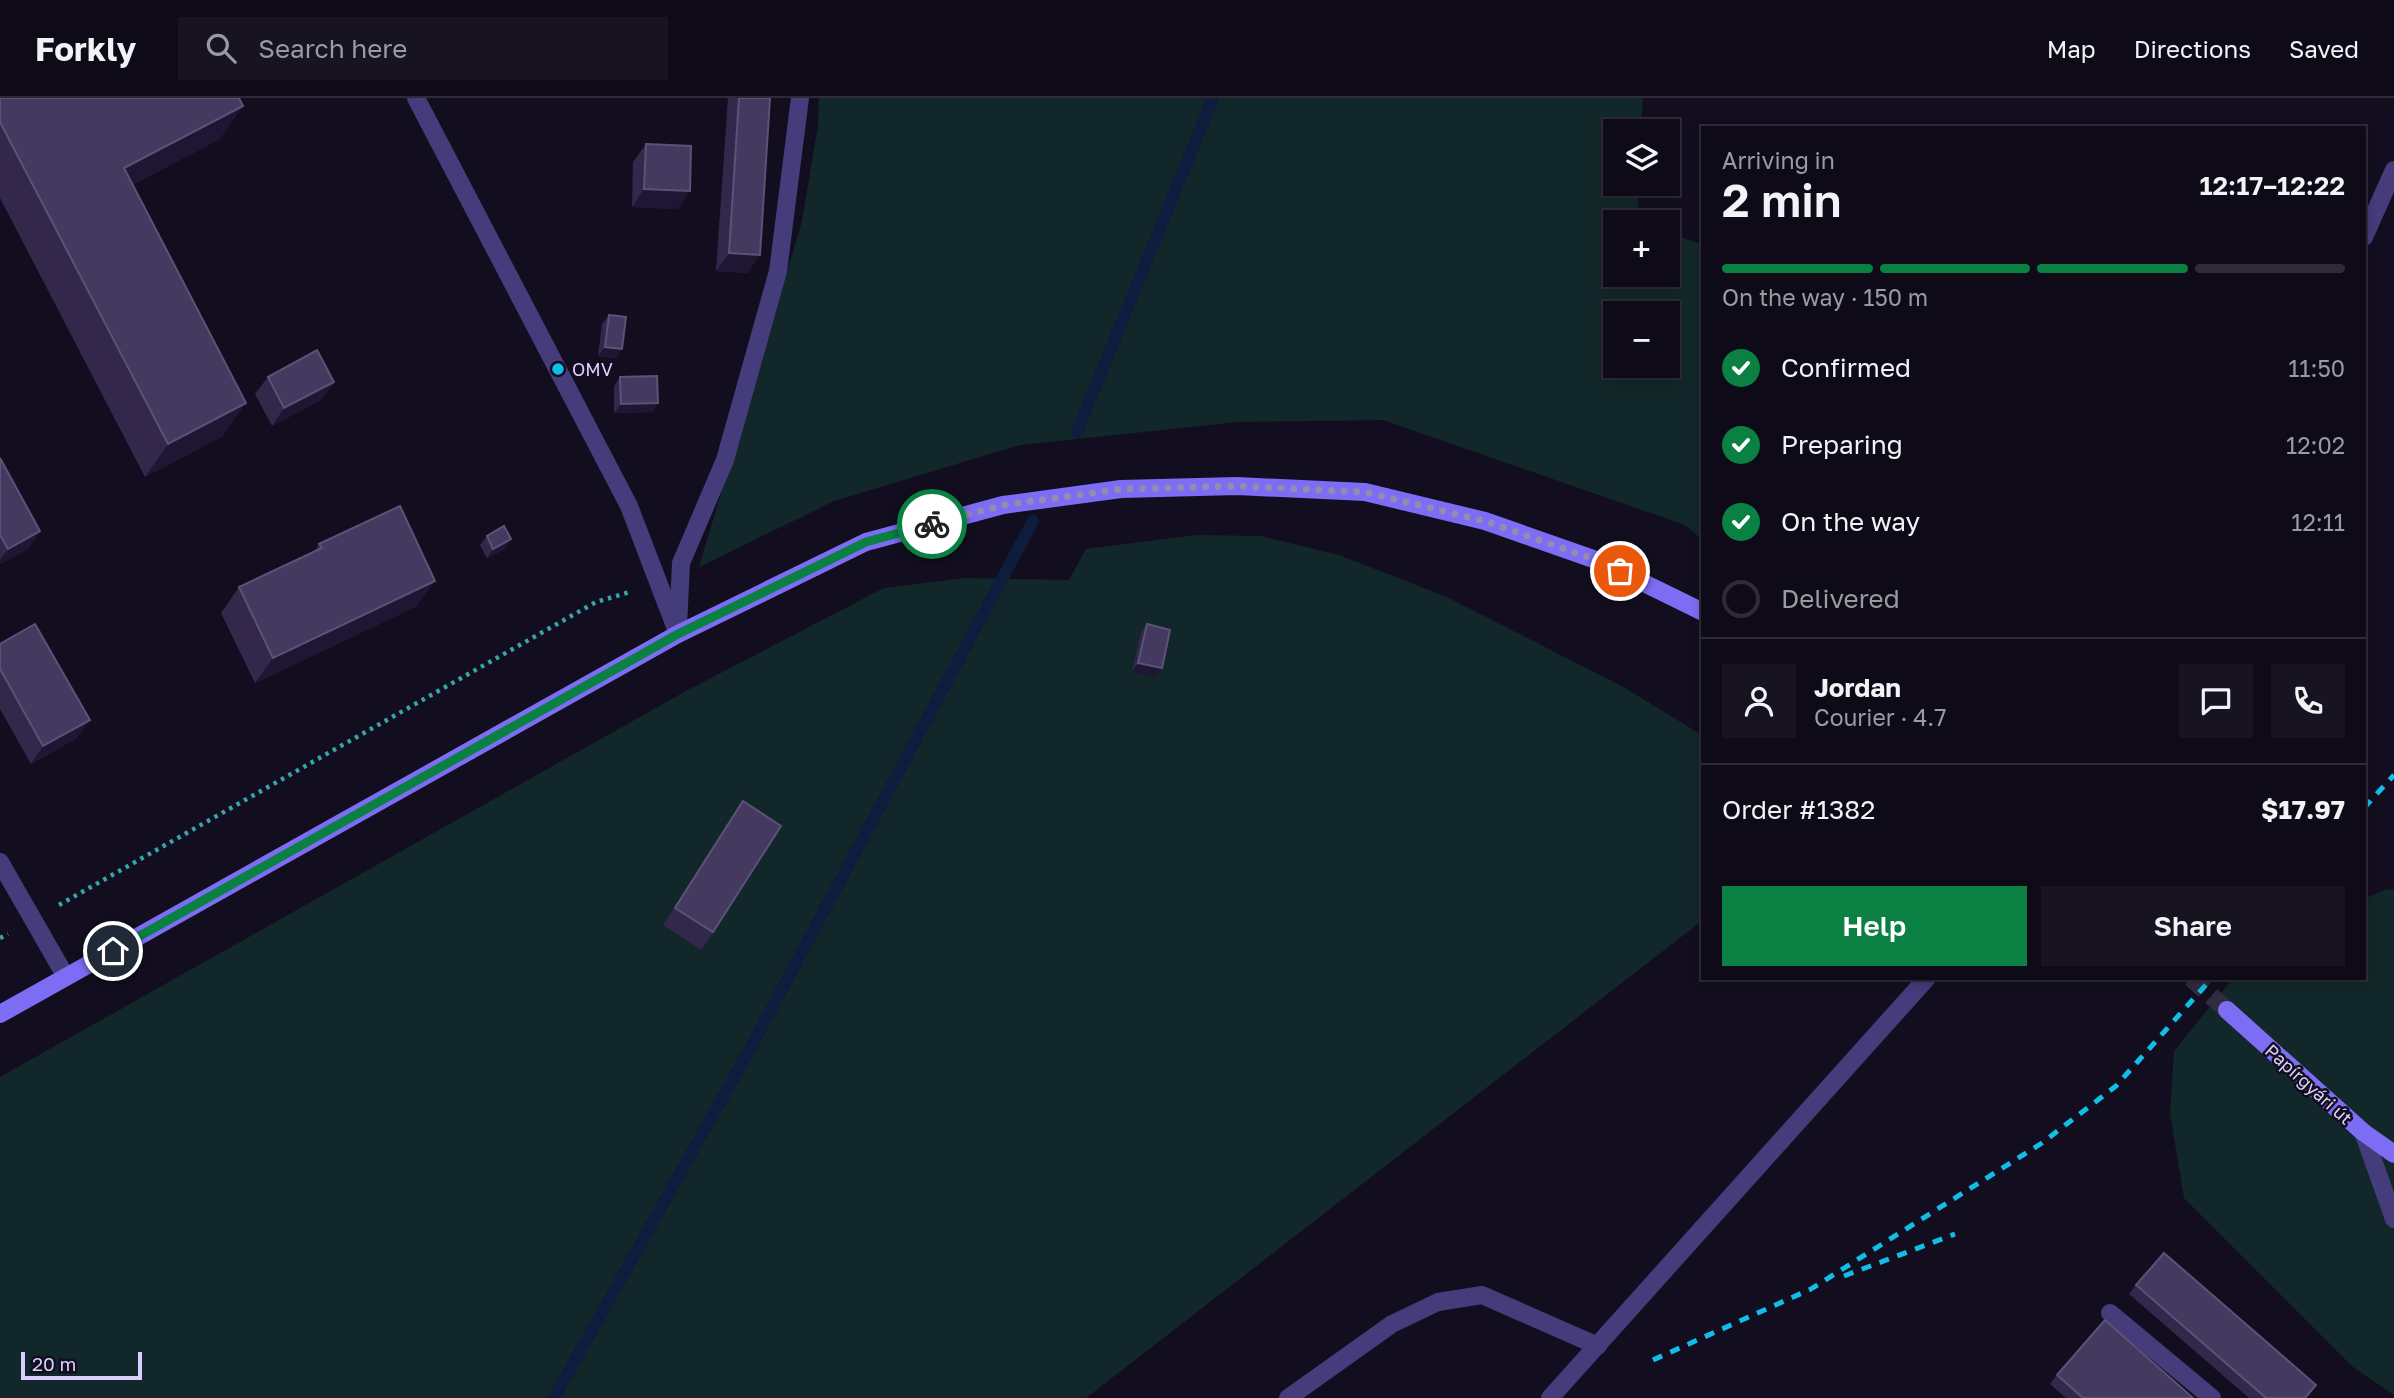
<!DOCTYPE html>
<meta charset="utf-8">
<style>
:root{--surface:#0e0a17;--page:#171320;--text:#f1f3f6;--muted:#9b9aa1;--line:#2e2b36;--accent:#0b8043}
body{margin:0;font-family:"Golos Text",sans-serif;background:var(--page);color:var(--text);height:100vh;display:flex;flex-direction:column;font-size:26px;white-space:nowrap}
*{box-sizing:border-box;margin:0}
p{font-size:23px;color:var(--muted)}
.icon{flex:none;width:38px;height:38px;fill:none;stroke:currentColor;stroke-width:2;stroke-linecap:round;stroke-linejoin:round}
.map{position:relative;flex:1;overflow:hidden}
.drawer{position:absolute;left:1701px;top:28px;width:665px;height:854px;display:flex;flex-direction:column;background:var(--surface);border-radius:0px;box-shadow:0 4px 10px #0003,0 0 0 2px var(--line)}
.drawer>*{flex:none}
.buttons{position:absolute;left:1603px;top:21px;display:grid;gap:14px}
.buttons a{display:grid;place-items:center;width:77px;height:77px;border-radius:0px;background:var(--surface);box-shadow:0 4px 10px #0003,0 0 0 2px var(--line);font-size:35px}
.scale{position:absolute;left:21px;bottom:18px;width:121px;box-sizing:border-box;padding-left:7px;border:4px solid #d9cffc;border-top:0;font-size:19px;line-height:24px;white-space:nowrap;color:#d9cffc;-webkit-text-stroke:5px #130e1f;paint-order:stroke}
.pin{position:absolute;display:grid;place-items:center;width:60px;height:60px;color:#fff;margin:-30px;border:4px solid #fff;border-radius:50%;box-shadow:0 2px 7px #0007}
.courier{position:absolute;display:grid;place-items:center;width:70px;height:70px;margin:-35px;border:5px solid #0b8043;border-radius:50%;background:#fff;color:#222;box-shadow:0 2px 9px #0007}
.headline em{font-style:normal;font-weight:600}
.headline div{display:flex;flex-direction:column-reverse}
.headline{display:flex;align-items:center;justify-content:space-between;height:119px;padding:0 21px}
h1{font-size:46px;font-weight:600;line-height:52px}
.bar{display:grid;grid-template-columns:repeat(4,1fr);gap:10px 7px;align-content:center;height:84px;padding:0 21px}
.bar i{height:9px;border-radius:5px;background:var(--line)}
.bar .active{background:var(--accent)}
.bar p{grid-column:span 4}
.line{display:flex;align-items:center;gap:18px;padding:0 21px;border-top:2px solid var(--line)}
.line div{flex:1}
.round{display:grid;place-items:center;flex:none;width:74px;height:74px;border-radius:0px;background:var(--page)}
ol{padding:0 21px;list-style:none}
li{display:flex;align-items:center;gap:21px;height:77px}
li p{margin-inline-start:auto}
li .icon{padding:7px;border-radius:50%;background:var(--accent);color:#fff;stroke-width:4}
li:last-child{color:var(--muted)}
li i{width:38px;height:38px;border:4px solid var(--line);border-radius:50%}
.primary-button{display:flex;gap:14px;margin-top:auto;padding:14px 21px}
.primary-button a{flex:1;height:80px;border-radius:0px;background:var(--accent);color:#fff;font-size:28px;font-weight:600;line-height:80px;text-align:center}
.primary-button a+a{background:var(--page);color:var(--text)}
header{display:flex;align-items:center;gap:42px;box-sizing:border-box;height:98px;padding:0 35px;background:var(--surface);border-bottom:2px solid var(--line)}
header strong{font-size:33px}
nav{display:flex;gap:38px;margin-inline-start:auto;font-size:24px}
.search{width:490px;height:63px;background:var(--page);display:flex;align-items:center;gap:18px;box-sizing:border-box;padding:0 24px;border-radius:0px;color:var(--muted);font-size:26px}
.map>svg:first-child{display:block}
.green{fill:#122729;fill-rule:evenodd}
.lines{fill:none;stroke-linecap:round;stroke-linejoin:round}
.stream{stroke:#0e1c3e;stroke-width:12}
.secondary-tunnel{stroke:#312b40;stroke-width:18;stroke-dasharray:18 9;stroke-linecap:butt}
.path{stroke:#36a5a9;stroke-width:4.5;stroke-dasharray:3.5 5;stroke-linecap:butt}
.lane{stroke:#443c7b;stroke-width:18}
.street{stroke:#443c7b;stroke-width:18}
.secondary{stroke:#7d6df5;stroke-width:18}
.rail{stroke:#10bee7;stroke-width:5;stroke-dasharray:10 9;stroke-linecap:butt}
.wall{fill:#33284c}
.shaded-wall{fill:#1e1632}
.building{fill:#443a5f;stroke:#5c5178;stroke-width:2}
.done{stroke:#948baf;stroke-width:7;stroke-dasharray:0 12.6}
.route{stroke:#0b8043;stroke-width:9}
.poi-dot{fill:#10bee7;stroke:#130e1f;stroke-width:2.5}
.labels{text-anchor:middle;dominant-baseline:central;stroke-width:5;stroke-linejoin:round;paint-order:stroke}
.poi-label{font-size:18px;fill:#d9cffc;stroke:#130e1f;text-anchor:start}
.street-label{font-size:18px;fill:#d9cffc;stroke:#130e1f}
</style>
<header>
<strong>Forkly</strong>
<div class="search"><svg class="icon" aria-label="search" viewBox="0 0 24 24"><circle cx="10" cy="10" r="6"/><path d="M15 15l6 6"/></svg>Search here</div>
<nav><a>Map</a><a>Directions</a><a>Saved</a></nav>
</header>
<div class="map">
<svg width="2394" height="1300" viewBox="0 0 2394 1300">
<rect width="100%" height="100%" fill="#130e1f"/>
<g class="green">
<path d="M819 0H1643L1641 33H1615V86H1639L1638 123 1641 124H1615V177H1668V134L1703 147V442L1685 427 1383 322 1238 324 1020 347 834 403 699 469 802 123 818 27ZM1615 215H1668V268H1615Z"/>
<path d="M1196 437 1261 438 1339 457 1447 499 1627 591 1703 638V822L1086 1300H0V979L686 593 884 490 964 480 1069 482 1086 451Z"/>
<path d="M2394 791V1297L2353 1269 2184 1100 2170 1015 2174 953 2233 880H2364V801L2384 792Z"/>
</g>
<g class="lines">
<g class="stream">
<path d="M1077 334 1213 0"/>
<path d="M554 1300 751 949 1033 423"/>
</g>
<path class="secondary-tunnel" d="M2191 880 2227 912"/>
<g class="path">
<path d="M59 807 596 504 630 494"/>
<path d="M0 840 8 836"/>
</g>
<g class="lane">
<path d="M416 0 629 408 678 536"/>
<path d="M2364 139 2394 72"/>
<path d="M678 529 681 465 725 362 778 173 800 0"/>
<path d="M0 764 66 879"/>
<path d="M2110 1215 2212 1300"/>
<path d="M1288 1300 1392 1226 1438 1204 1482 1197 1598 1248"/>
<path d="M1550 1300 1927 880"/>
</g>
<path class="street" d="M2363 1034 2394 1121"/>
<g class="secondary">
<path d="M2227 912 2363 1034 2394 1056"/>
<path d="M0 916 678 536 866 444 1003 407 1121 391 1237 388 1365 394 1485 423 1599 463 1703 514"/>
</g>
<g class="rail">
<path d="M2364 710 2394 677"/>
<path d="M1844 1178 1955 1136"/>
<path d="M1653 1262 1811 1191 2042 1045 2116 988 2212 880"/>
</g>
</g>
<g class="wall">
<path d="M0 0 220 41 132 87 223 338 145 379 0 100Z"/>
<path d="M728 0H770L760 157 747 175 716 173Z"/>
<path d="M646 46 690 93 677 111 632 109 633 64Z"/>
<path d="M609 217 616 260 598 258 602 226Z"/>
<path d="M268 279 334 284 322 301 272 328 255 296Z"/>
<path d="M620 279 658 305 652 314 614 315V288Z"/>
<path d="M0 360 40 433 28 451 0 466Z"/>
<path d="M487 438 505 451 487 460 480 447Z"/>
<path d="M319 446 417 508 255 585 221 515 239 489 314 454Z"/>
<path d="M1147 526 1155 579 1132 574 1141 535Z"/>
<path d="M0 546 77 640 31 666 0 611Z"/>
<path d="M743 703 713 834 701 852 663 827Z"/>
<path d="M2136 1187 2316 1287 2306 1300H2249L2129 1196Z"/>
<path d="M2057 1277 2193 1300H2066L2050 1286Z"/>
</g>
<g class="shaded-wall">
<path d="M243 8 220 41 101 103 124 70Z"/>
<path d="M644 91 690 93 677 111 632 109Z"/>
<path d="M729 155 760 157 747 175 716 173Z"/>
<path d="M605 249 622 251 616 260 598 258Z"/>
<path d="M334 284 322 301 272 328 284 310Z"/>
<path d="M246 305 223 338 145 379 168 346Z"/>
<path d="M658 305 652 314 614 315 621 306Z"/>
<path d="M40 433 28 451 0 466V462L8 451Z"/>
<path d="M511 441 505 451 487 460 493 451Z"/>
<path d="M435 483 417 508 255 585 273 560Z"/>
<path d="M1138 565 1162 570 1155 579 1132 574Z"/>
<path d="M90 622 77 640 31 666 43 648Z"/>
</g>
<g class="building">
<path d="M0 0H239L243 8 124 70 246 305 168 346 0 24Z"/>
<path d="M739 0H770L760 157 729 155Z"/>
<path d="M646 46 691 48 690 93 644 91Z"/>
<path d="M609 217 626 219 622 251 605 249Z"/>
<path d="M317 252 334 284 284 310 268 279Z"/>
<path d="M657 278 658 305 621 306 620 279Z"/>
<path d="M0 360 40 433 8 451 0 437Z"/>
<path d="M400 408 435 483 273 560 239 489 322 450 319 446Z"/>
<path d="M504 428 511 441 493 451 487 438Z"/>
<path d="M35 526 90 622 43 648 0 571V546Z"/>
<path d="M1147 526 1170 532 1162 570 1138 565Z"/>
<path d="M743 703 781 728 713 834 675 810Z"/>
<path d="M2164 1155 2316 1287 2305 1300H2266L2136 1187Z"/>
<path d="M2105 1222 2193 1300H2083L2057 1277Z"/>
</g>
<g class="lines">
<path class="done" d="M932 426 1003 407 1122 391 1237 388 1365 394 1485 423 1599 463 1620 473"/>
<path class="route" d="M113 853 678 536 866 444 932 426"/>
</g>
<circle class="poi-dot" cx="558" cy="271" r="7"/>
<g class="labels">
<g class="poi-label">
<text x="572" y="271">OMV</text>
</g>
<g class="street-label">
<text transform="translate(2309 986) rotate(42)">Papírgyári út</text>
</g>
</g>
</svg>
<div class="buttons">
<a><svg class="icon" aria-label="layers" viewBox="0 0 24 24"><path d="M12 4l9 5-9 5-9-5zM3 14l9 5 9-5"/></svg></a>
<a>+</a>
<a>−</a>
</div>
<div class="scale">20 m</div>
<div class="pin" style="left:1620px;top:473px;background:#ea580c"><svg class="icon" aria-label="bag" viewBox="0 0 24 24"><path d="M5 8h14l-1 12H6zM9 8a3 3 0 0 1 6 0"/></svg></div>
<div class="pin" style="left:113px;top:853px;background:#1f2937"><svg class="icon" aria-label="home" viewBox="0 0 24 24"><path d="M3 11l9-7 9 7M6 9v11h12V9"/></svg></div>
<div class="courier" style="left:932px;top:426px"><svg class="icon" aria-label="bike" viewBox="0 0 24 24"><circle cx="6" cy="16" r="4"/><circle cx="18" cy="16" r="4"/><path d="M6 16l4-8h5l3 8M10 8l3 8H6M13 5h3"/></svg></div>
<section class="drawer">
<div class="headline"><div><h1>2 min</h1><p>Arriving in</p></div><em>12:17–12:22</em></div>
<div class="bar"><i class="active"></i><i class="active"></i><i class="active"></i><i></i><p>On the way · 150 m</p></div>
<ol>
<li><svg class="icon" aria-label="check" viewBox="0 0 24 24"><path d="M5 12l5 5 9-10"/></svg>Confirmed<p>11:50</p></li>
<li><svg class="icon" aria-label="check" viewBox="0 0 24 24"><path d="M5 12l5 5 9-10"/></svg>Preparing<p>12:02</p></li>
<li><svg class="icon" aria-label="check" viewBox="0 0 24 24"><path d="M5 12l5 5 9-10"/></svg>On the way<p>12:11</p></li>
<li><i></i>Delivered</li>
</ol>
<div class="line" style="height:126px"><a class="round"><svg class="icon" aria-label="person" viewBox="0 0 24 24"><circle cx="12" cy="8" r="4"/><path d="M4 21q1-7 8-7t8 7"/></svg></a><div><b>Jordan</b><p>Courier · 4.7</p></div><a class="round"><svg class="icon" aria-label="chat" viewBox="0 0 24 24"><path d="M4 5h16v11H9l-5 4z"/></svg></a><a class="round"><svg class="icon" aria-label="phone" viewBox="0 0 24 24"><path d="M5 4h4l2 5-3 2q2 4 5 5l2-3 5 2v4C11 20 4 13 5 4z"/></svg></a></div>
<div class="line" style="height:91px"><div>Order #1382</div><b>$17.97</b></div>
<div class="primary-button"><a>Help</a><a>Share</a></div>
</section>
</div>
